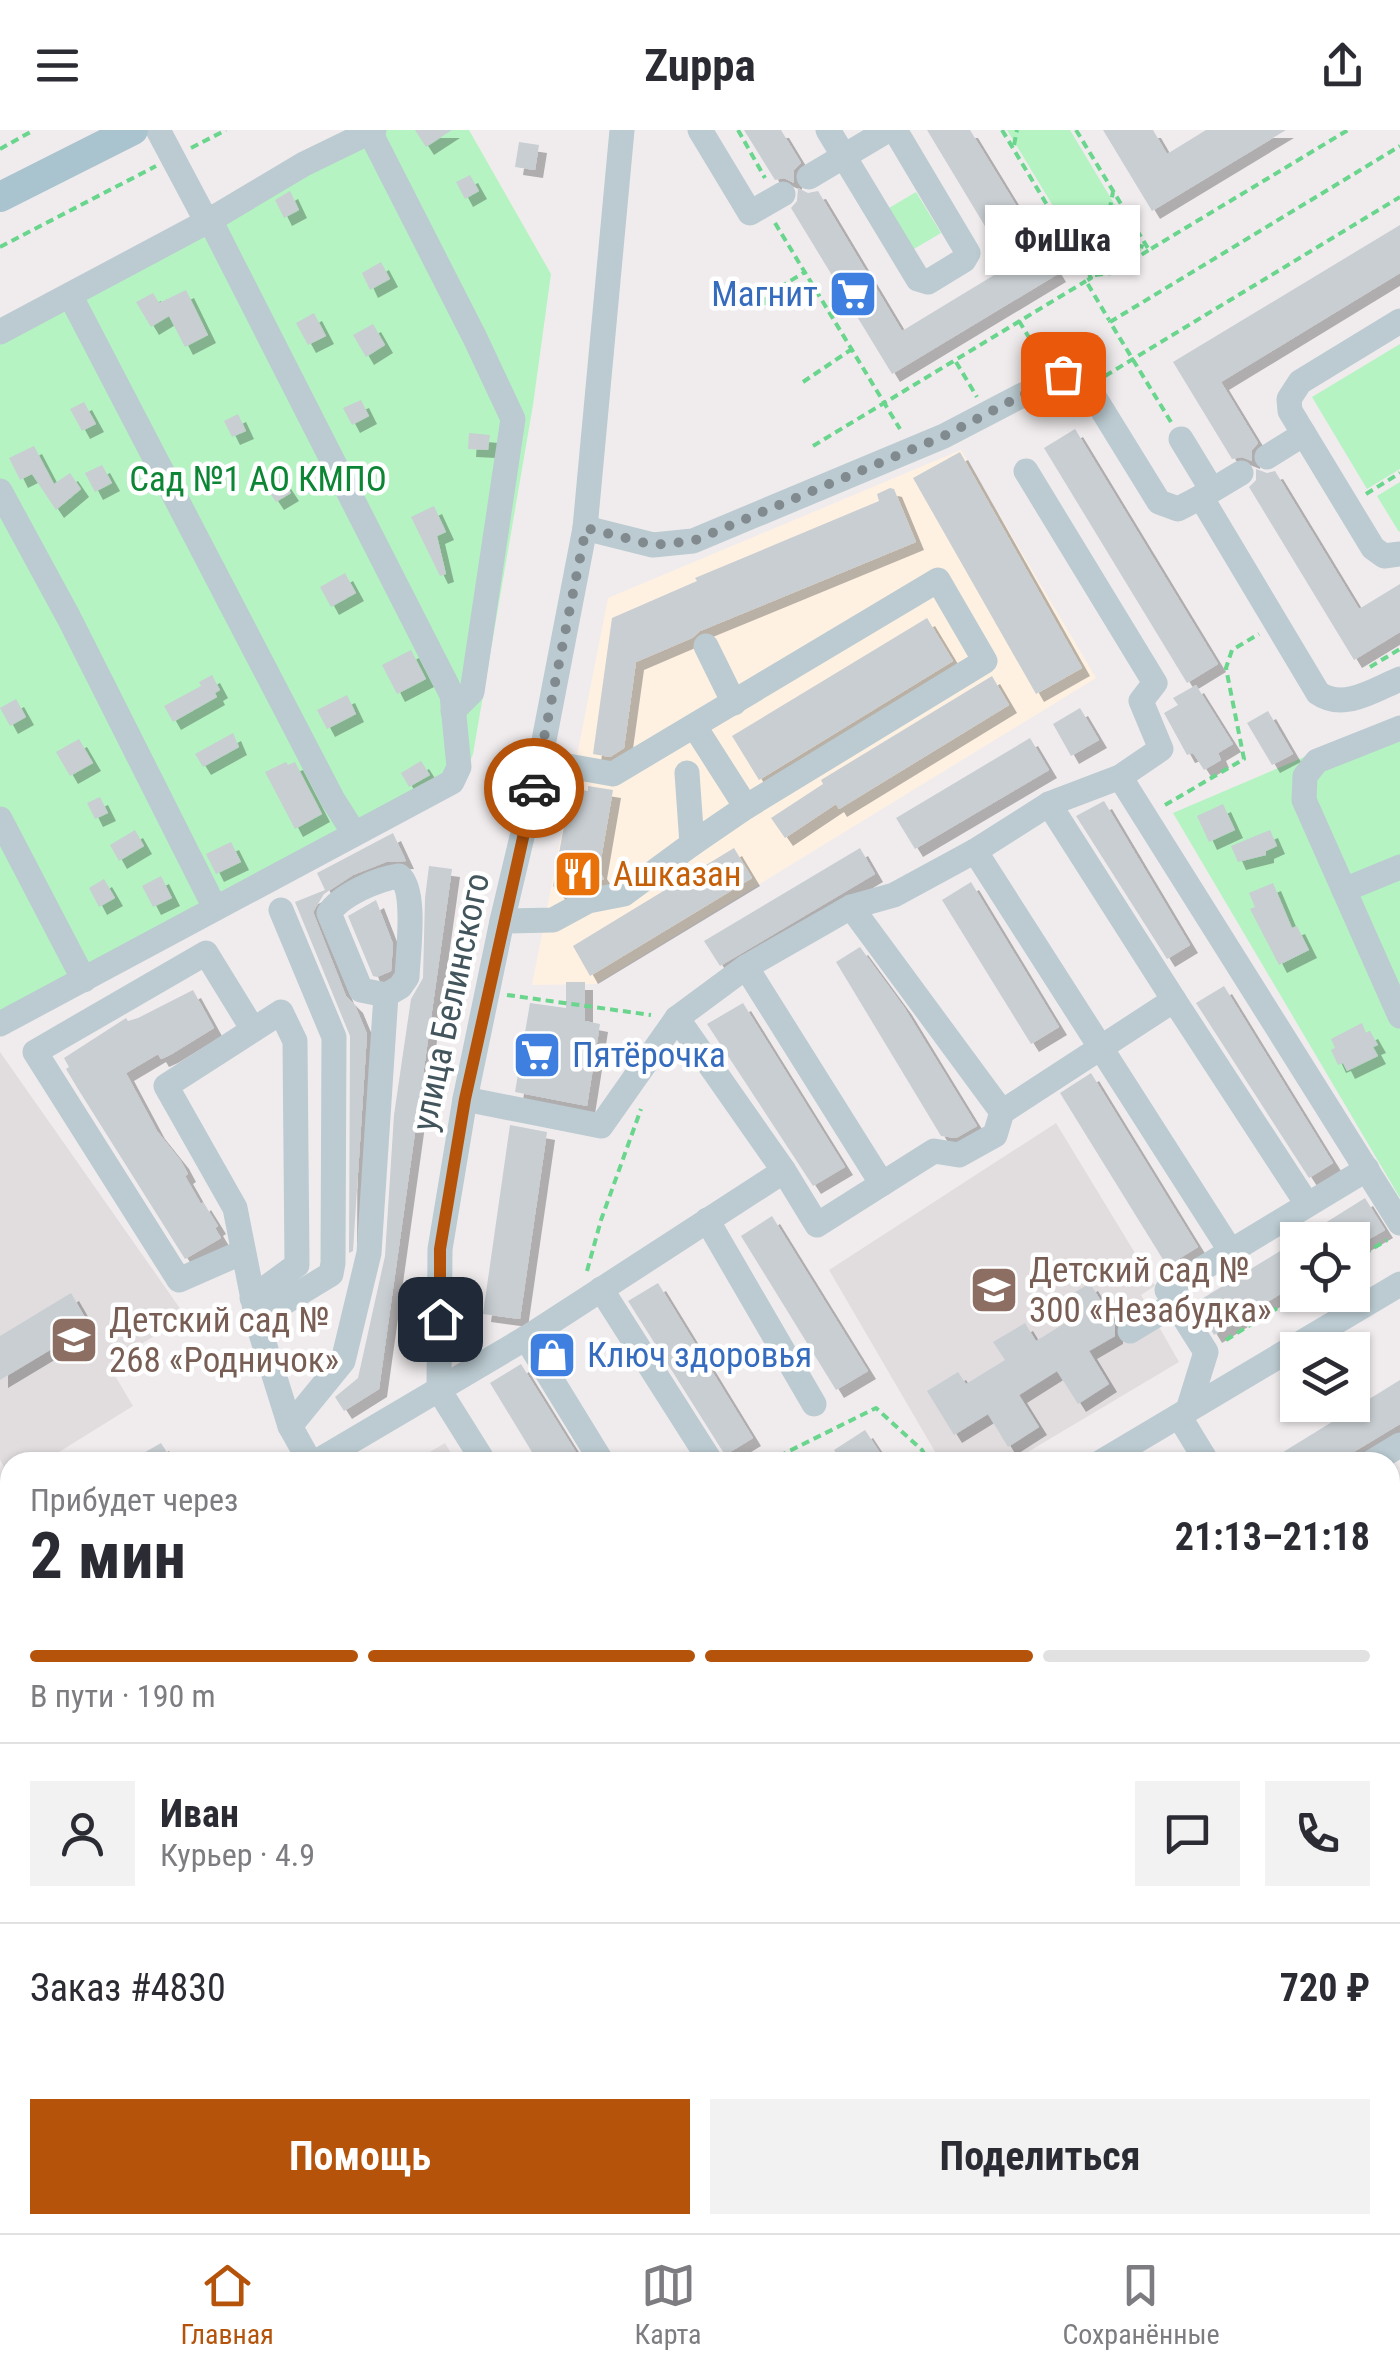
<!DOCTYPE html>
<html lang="ru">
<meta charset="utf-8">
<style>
:root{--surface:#fff;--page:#f2f2f3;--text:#2b2b33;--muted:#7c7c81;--line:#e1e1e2;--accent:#b45309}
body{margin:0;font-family:"Roboto Condensed",sans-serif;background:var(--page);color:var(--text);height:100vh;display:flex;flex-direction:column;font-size:38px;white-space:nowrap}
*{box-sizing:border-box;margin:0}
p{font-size:32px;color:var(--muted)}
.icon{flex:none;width:55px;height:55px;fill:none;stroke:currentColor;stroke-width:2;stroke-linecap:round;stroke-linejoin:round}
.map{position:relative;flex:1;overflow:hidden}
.details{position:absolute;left:0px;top:1322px;width:1400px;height:782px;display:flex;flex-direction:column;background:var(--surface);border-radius:30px 30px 0 0;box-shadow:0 2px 8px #0004}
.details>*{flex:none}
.controls{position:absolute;left:1280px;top:1092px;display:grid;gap:20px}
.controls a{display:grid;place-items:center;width:90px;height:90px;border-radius:0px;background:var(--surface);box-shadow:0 2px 8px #0004;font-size:50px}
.pin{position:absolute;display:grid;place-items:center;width:85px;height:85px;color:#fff;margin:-42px;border-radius:20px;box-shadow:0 5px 15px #0006}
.courier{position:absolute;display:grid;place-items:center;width:100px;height:100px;margin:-50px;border:8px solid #b45309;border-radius:50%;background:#fff;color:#222;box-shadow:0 2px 12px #0007}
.bubble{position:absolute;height:70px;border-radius:0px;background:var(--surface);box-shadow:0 2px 8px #0004;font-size:32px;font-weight:700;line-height:70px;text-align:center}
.summary em{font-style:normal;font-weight:700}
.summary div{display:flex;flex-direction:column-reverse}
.summary{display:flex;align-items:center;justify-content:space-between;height:170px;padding:0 30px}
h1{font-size:65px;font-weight:700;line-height:75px}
.bar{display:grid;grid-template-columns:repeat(4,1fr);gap:15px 10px;align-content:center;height:120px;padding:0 30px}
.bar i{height:12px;border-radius:8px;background:var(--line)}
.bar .on{background:var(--accent)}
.bar p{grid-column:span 4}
.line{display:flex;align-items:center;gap:25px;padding:0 30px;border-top:2px solid var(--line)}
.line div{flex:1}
.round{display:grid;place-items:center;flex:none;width:105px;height:105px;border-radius:0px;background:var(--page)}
.cta{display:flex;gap:20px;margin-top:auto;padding:20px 30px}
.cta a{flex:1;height:115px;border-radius:0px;background:var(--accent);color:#fff;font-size:40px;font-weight:700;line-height:115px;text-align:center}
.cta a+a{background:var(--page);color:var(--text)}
header{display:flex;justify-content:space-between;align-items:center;height:130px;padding:0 30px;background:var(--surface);font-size:45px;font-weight:700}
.menu{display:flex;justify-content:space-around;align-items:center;height:140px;border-top:2px solid var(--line);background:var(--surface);font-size:28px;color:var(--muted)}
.menu a{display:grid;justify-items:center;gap:5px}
.menu .on{color:var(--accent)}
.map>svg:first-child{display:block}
.commercial{fill:#fef1e2}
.education{fill:#e1dddf}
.green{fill:#b5f3c2}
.building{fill:#c8ced2;filter:url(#shadow)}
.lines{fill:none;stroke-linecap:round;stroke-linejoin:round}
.path{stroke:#69d58d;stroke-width:4;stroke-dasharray:8 5;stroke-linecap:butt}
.minor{stroke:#bbcbd1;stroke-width:25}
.major{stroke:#a9c3cf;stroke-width:30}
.done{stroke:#808a8f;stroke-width:10;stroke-dasharray:0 18}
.route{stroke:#b45309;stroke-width:12}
.labels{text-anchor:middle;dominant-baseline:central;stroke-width:9;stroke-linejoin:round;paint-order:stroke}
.shop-label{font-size:35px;fill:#366cbe;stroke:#fff;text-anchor:start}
.park-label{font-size:35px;fill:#0c8534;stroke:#fff}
.food-label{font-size:35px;fill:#c56008;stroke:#fff;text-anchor:start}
.street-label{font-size:35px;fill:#43555c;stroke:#fff}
.education-label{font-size:35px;fill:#785e54;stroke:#fff;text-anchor:start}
</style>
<header><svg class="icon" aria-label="menu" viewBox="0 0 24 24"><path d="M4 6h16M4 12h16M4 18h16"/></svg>Zuppa<svg class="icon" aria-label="share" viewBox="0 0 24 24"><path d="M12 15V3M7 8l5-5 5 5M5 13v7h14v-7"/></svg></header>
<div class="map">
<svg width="1400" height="2103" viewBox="0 0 1400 2103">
<defs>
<filter id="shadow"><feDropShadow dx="8" dy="8" stdDeviation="0" flood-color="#0004"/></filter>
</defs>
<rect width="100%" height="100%" fill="#f0eced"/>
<path class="commercial" d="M961 320 1096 548 596 854 532 855 608 468Z"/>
<g class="education">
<path d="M0 922 186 1187 108 1234 133 1276 43 1332H10V1347L0 1330Z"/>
<path d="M1056 993 1155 1156 1141 1165 1179 1232 1011 1332H941L829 1140Z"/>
<path d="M445 1313 456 1332H413Z"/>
</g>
<g class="green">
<path d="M353 0H469L551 144 533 275 473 624 460 655 0 903V192Z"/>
<path d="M1007 0H1070L1142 120 1096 147Z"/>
<path d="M916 62 941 103 914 119 889 78Z"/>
<path d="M1400 214V339L1367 359 1312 267Z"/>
<path d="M1400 352V401L1399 402 1377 366Z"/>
<path d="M1400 586V1068L1173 683Z"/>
</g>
<g class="building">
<path d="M415 0H452L426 17Z"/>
<path d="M744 0H781L801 33 794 40V53L784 48 775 50Z"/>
<path d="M927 0H970L1058 144 892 244 791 78 797 71 798 58 808 63 818 61 902 201 1009 136Z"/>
<path d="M1103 0H1153L1167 24 1206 0H1286L1152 81Z"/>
<path d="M519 12 539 15 535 40 515 37Z"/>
<path d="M470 45 479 61 465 69 456 52Z"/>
<path d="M290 61 299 80 284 88 275 70Z"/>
<path d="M1400 95V143L1221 252 1258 313 1252 320V331L1242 327 1232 329 1173 232Z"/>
<path d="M381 132 390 149 370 160 362 143Z"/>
<path d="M186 160 208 205 185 217 169 186 151 197 136 172 153 163 159 173Z"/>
<path d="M314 183 326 206 308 215 296 193Z"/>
<path d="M373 194 385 215 366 227 353 205Z"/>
<path d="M361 270 369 286 352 295 343 278Z"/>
<path d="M84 272 96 294 82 301 70 279Z"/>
<path d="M238 284 246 301 232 307 224 291Z"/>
<path d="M1075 299 1218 534 1187 553 1044 318Z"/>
<path d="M469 303 490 305 488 320 468 319Z"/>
<path d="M34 316 54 354 70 343 81 359 56 380 32 344 20 350 9 328Z"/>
<path d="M960 322 1082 538 1036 564 913 348Z"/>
<path d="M102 335 112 353 95 362 85 343Z"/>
<path d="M1256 339 1267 343 1275 341 1359 479 1400 454V502L1354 530 1249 357 1256 350Z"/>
<path d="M281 348 291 363 276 372 266 357Z"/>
<path d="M890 358 894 359 916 412 700 501 692 508 636 532 624 618 610 627 593 624 612 488 697 451 695 448 879 371 877 364Z"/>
<path d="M434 376 446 402 437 406 446 444 440 446 411 387Z"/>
<path d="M345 443 356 463 331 477 320 457Z"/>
<path d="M927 488 953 531 759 650 732 606Z"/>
<path d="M411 520 426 549 397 564 382 535Z"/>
<path d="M212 545 220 560 215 563 217 567 173 592 164 576 201 556 199 552Z"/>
<path d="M992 546 1009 575 839 679 836 674 785 708 771 688 823 654 821 650Z"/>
<path d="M1196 555 1233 614 1218 623 1221 630 1204 640 1193 623 1187 625 1164 583 1178 575 1173 568Z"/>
<path d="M347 565 356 584 327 599 317 580Z"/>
<path d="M16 569 26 587 10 596 0 578Z"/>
<path d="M1080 578 1099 610 1071 626 1053 594Z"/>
<path d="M1268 581 1293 624 1272 635 1247 593Z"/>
<path d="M233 603 239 617 203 637 195 624Z"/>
<path d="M1030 608 1049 640 915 719 896 688Z"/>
<path d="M79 609 93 633 70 646 56 622Z"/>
<path d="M421 631 430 645 409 657 401 643Z"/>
<path d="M286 632 288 635 295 632 322 684 295 699 265 642Z"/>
<path d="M588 656 613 660 599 741 604 749 561 767 553 756 571 658 588 661Z"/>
<path d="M100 667 108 683 95 689 87 673Z"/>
<path d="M1104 671 1190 815 1167 829 1076 686Z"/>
<path d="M1223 674 1235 700 1209 712 1197 686Z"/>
<path d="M135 700 144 716 119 731 110 715Z"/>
<path d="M1270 700 1277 716 1266 721V725L1238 732 1231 716Z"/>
<path d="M393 703 406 731 386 732 353 745 324 764 313 782 346 866 355 875 367 904 353 1121 349 1123 350 906 295 772 325 760 317 743Z"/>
<path d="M231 712 241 732 216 744 206 724Z"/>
<path d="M734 718 752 748 590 846 573 816Z"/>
<path d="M860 718 875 744 720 836 704 811Z"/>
<path d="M429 736 452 739 379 1259 344 1281 335 1267 358 1248 385 1126 394 985 411 869 423 848 425 768Z"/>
<path d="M161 746 172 768 153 777 142 756Z"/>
<path d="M104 749 115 768 99 777 89 758Z"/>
<path d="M971 752 1059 897 1031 914 942 770Z"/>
<path d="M1273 753 1292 798 1297 796 1309 820 1279 835 1250 779 1255 777 1249 763Z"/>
<path d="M376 770 393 814 391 841 377 847 373 846 348 786Z"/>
<path d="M860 817 904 877 977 996 956 1008 941 1006 836 832Z"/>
<path d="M566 852H585V891L600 894 587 976 515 962 530 873 566 878Z"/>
<path d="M1224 856 1333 1033 1309 1048 1196 873Z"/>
<path d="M193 860 214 898 170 925 161 929 158 924 126 943 157 1001 181 1031 188 1044 185 1046 201 1074 203 1072 218 1096 215 1098 221 1108 185 1129 78 959 66 939 69 937 64 928 126 888 128 891 138 888Z"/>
<path d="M743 873 845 1037 813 1056 707 894Z"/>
<path d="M1362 893 1366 903 1370 901 1378 915 1373 917 1378 926 1347 941 1343 933 1338 935 1331 920 1335 918 1331 909Z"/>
<path d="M1091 943 1198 1117 1167 1136 1060 963Z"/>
<path d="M510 995 547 1002 520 1189 483 1184Z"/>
<path d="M1365 1068 1385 1100 1352 1119V1110H1298Z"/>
<path d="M772 1086 868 1241 836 1260 741 1106Z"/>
<path d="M1298 1110V1153L1214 1205 1195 1173Z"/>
<path d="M658 1153 753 1308 725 1325 628 1171Z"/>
<path d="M1090 1153 1115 1194V1206L1089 1221 1109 1254 1078 1274 1057 1241 1019 1265 1039 1297 1008 1317 988 1284 954 1305 927 1261 958 1242 966 1254 1005 1230 993 1212 1025 1193 1036 1211 1070 1190 1059 1172Z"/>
<path d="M71 1163 90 1196 0 1250V1206Z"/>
<path d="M521 1234 582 1332H538L490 1253Z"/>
<path d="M1400 1250V1294L1337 1332H1267Z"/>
<path d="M865 1300 886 1332H842L834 1320Z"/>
<path d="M161 1313 173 1332H128Z"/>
</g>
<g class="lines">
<g class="path">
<path d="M738 0 765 48"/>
<path d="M1002 0 1091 148 1086 151 1109 190"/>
<path d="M1076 0 1149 120 1348 0"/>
<path d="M1014 15 1017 0"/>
<path d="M191 18 226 0"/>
<path d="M0 19 34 0"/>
<path d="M775 93 900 299"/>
<path d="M1061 93 1147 118"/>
<path d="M0 117 156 36"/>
<path d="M1097 144 1113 62"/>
<path d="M1095 145 1112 143 1149 120"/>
<path d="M764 175 765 166 805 142"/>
<path d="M1019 191 1044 232"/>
<path d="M956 232 977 267"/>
<path d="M1105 246 1400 67"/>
<path d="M803 252 852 219"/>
<path d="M1171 292 1110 192 1400 16"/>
<path d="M813 316 1086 151"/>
<path d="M1366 364 1400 343"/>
<path d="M1370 537 1400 519"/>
<path d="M1165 675 1244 629 1226 538 1232 520 1259 504"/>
<path d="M507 865 651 885"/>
<path d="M1352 1131 1387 1110"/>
<path d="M587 1141 601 1090 641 979"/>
<path d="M1226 1210 1298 1165"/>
<path d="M767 1332 876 1278 922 1320 929 1332"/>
</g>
<g class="minor">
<path d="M158 0 201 81 210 90 304 34 374 0"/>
<path d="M700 0 750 83 783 64"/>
<path d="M828 0 918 149 928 152 964 130 968 123 895 0"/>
<path d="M370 2 475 208 513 289 472 562 453 581"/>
<path d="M809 47 888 0"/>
<path d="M70 165 333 670 354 703"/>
<path d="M1400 191 1300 252 1289 269 1290 281 1373 418 1384 426 1400 424"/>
<path d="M0 202 210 90 452 565 459 637 452 652 0 894"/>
<path d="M1181 309 1212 360"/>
<path d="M1267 327 1304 304"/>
<path d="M0 361 69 488 215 778"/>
<path d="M1201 367 1241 343"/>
<path d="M585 398 653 415 693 411 944 306 1063 244H1074L1085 252 1159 372 1178 379 1201 367 1318 563C1344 581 1374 560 1400 549"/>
<path d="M706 516 734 573"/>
<path d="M695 597 746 677"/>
<path d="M1400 598 1317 631 1305 646 1304 670 1400 886"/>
<path d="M540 631 613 644 938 450 985 531 746 677 692 714 687 643"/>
<path d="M1120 647 1400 1093"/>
<path d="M1049 674 1174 870"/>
<path d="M0 689 84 850"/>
<path d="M975 721 1230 1120"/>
<path d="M1344 760 1400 737"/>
<path d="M851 777 1002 982"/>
<path d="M502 791 553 790 588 771 624 764 692 714"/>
<path d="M746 837 882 1054"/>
<path d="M677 888 784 1041 817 1095 934 1021 959 1025 995 1005 1002 982 1174 870 1307 1074"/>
<path d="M465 969 601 996 677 888 746 837 851 777 894 765 975 721 1049 674 1120 647 1161 619 1141 571 1155 553 1026 341"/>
<path d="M707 1090 814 1274"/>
<path d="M243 1122 179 1150 35 922 206 823 252 898"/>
<path d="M601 1159 711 1332"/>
<path d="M252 1168 297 1135 295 911 281 882 166 956 235 1078 258 1194 290 1296 310 1332"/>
<path d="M257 1189 331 1144 333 1133 334 907 281 780"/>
<path d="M1130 1201 1176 1173"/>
<path d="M526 1208 602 1332"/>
<path d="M1188 1280 1206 1222 1167 1160 1367 1039"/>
<path d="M1179 1286 1207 1332"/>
<path d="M290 1296 343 1231 369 1123 386 865 400 857 407 847C408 824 417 759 399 746 377 749 341 765 329 783L361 860 386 865"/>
<path d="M316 1332 531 1205 784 1041"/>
<path d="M484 1332 439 1260 440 1119 465 969 502 791 540 631 585 398 622 0"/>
<path d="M1101 1332 1400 1154"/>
<path d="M1372 1332 1400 1315"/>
<path d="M1391 1491 1400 1508"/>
<path d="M0 1524 10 1518"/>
<path d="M0 1591 10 1608"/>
<path d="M1390 1651 1400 1647"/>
<path d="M0 1774 10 1791"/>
<path d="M1390 1867 1400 1861"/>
<path d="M0 1920 10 1934"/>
<path d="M1 2002 10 2017"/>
<path d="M53 2095 55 2103 68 2095"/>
<path d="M115 2095 120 2103"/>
<path d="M207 2095 212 2103"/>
<path d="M639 2095 646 2103"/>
<path d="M972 2095 977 2103"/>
<path d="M239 2103 249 2095"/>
<path d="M1004 2103 1017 2095"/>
<path d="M1375 2103 1390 2095"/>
</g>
<g class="major">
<path d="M0 67 133 0"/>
<path d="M0 1393 10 1410"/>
<path d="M408 2095 413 2103"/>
</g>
</g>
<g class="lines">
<path class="done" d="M534 658 586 398 653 415 693 411 944 306 1063 244"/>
<path class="route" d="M440 1189V1119L465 969 534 658"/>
</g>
<defs>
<g id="supermarket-square" transform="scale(2.5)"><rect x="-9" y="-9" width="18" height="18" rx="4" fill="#3f7fe0" stroke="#fff"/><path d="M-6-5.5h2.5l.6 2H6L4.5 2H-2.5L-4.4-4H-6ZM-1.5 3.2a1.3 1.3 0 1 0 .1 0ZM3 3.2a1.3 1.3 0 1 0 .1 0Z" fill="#fff"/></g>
<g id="restaurant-square" transform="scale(2.5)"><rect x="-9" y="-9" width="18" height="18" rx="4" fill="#e8710a" stroke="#fff"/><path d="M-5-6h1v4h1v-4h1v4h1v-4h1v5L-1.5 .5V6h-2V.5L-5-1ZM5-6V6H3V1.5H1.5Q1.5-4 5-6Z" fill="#fff"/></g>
<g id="school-square" transform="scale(2.5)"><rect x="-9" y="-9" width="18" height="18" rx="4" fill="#8d6e63" stroke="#fff"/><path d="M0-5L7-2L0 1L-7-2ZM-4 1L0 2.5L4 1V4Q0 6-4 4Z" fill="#fff"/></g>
<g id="shop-square" transform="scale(2.5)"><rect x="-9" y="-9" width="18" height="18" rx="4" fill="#3f7fe0" stroke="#fff"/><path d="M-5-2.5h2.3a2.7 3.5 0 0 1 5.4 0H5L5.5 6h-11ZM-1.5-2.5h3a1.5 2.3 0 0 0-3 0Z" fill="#fff"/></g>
</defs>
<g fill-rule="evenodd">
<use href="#supermarket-square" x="853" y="164"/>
<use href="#restaurant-square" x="578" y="744"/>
<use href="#supermarket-square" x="537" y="925"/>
<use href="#school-square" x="994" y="1160"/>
<use href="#school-square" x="74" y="1210"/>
<use href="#shop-square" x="552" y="1225"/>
</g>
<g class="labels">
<g class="shop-label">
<text x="818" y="164" text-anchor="end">Магнит</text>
<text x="572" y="925">Пятёрочка</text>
<text x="587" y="1225">Ключ здоровья</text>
</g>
<g class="park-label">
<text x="258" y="349">Сад №1 АО КМПО</text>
</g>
<g class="food-label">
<text x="613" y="744">Ашказан</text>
</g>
<g class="street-label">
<text transform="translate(451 872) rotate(-78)">улица Белинского</text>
</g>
<g class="education-label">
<text x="1029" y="1140">Детский сад №<tspan x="1029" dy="40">300 «Незабудка»</tspan></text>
<text x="109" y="1190">Детский сад №<tspan x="109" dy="40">268 «Родничок»</tspan></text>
</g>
</g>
</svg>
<div class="controls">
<a><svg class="icon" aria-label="locate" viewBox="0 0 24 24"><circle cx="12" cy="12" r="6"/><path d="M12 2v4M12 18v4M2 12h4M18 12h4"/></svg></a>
<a><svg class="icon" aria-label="layers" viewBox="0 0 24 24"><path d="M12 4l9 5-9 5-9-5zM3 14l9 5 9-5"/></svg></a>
</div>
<div class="pin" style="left:1063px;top:244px;background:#ea580c"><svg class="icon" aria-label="bag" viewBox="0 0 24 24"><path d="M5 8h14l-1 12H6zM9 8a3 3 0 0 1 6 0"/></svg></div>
<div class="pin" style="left:440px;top:1189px;background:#1f2937"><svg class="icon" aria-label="home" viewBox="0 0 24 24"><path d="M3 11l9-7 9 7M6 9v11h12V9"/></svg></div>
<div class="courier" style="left:534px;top:658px"><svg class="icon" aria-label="car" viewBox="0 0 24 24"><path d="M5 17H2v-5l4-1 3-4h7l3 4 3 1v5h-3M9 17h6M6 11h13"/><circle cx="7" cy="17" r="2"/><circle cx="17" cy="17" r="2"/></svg></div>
<div class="bubble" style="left:985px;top:75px;width:155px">ФиШка</div>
<section class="details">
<div class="summary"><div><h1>2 мин</h1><p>Прибудет через</p></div><em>21:13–21:18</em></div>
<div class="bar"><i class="on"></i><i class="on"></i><i class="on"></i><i></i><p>В пути · 190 m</p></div>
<div class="line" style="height:180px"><a class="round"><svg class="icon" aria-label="person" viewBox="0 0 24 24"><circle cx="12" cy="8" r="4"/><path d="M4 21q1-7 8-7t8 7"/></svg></a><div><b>Иван</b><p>Курьер · 4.9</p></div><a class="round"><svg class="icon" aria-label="chat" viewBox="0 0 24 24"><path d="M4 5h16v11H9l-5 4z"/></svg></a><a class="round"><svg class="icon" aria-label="phone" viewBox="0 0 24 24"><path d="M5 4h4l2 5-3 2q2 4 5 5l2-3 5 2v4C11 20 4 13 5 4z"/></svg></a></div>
<div class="line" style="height:130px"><div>Заказ #4830</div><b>720 ₽</b></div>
<div class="cta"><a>Помощь</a><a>Поделиться</a></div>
</section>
</div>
<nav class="menu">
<a class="on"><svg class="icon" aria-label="home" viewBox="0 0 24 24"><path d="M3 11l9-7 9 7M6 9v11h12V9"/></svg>Главная</a>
<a><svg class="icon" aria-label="map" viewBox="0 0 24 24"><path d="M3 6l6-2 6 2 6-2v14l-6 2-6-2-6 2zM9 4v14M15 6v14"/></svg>Карта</a>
<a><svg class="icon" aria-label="saved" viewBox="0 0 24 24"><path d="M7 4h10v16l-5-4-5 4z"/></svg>Сохранённые</a>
</nav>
